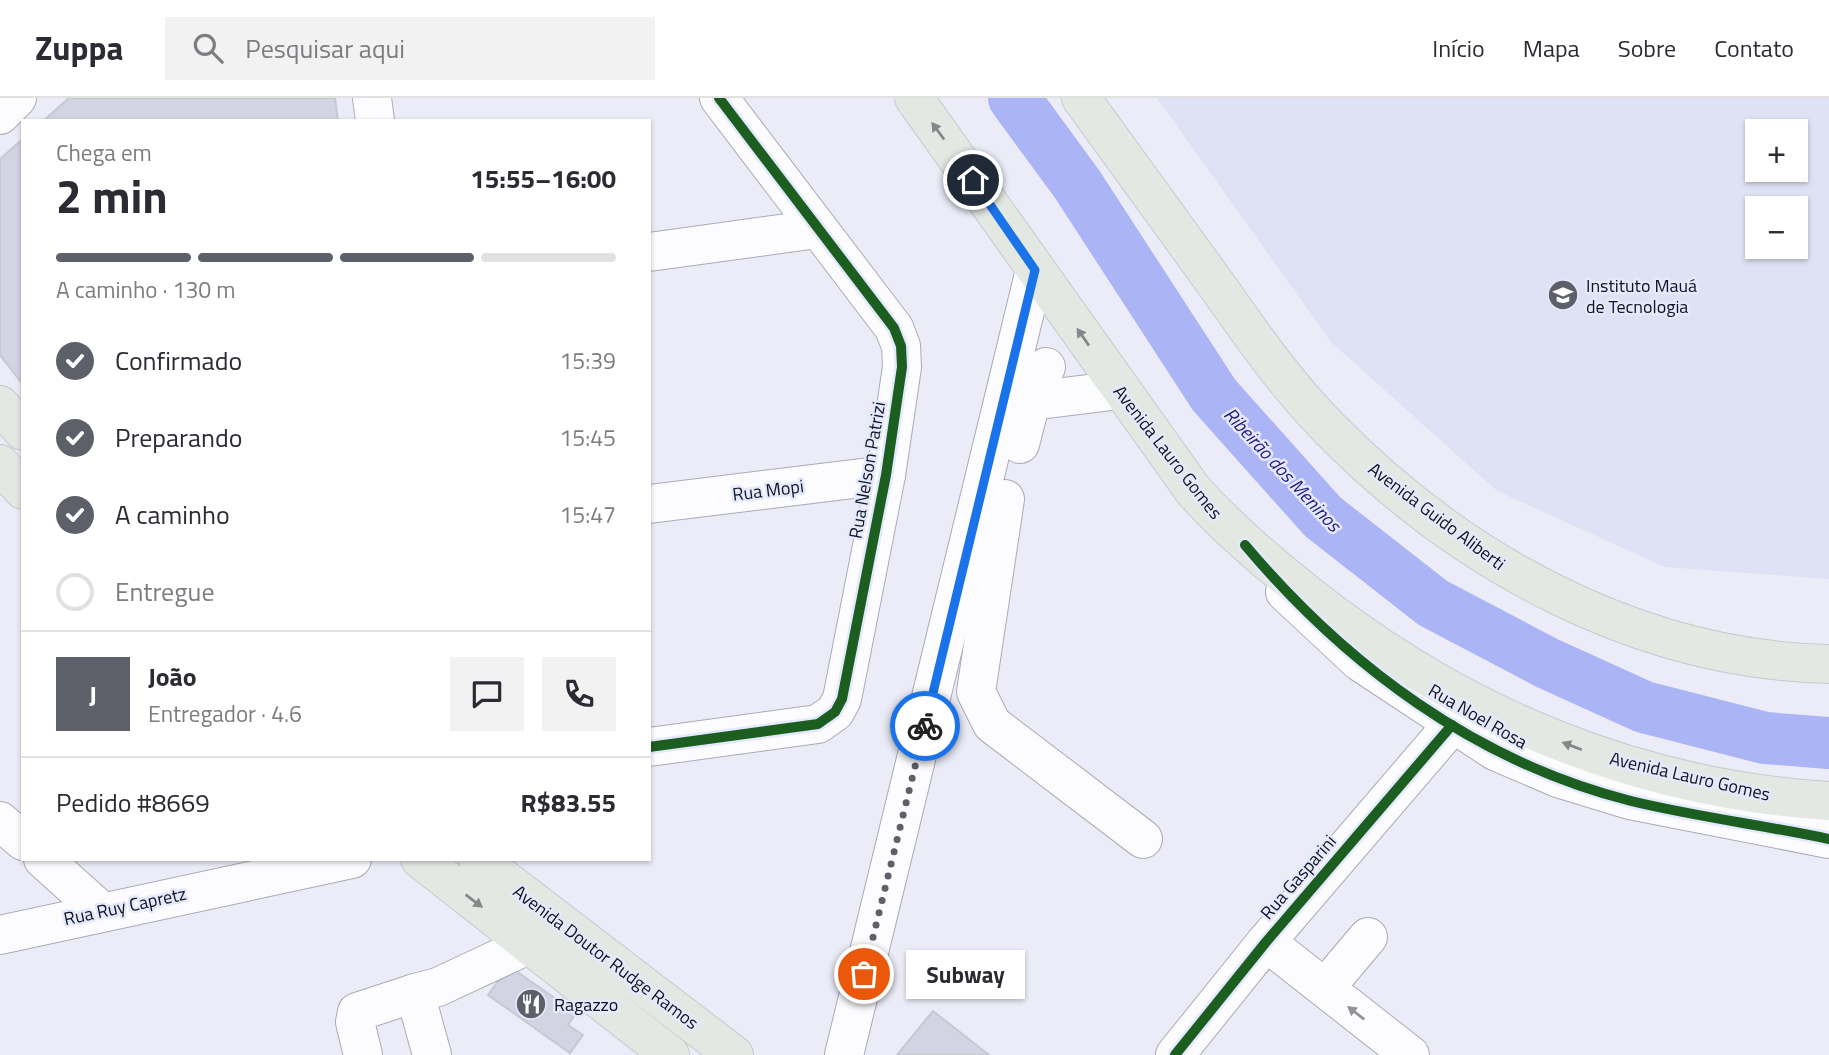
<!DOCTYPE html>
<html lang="pt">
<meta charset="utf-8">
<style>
:root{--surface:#fff;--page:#f2f2f3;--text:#2b2b33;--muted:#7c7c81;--line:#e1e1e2;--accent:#5d5f69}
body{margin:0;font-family:"Titillium Web",sans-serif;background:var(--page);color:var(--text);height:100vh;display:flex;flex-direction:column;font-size:26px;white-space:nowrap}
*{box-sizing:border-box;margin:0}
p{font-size:23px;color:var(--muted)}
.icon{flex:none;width:38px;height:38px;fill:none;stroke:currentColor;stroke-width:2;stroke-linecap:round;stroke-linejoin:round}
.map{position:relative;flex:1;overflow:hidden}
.sheet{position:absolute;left:21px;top:21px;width:630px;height:742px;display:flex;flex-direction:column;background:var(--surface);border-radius:0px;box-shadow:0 2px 5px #0004}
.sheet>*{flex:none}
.controls{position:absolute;left:1745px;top:21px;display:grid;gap:14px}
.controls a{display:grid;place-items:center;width:63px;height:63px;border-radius:0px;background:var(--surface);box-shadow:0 2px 5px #0004;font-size:35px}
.pin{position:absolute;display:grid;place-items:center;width:60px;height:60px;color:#fff;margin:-30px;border:4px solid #fff;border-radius:50%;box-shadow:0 2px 7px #0007}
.courier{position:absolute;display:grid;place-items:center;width:70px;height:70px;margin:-35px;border:5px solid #1a73e8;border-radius:50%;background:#fff;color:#222;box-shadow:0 2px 9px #0007}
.bubble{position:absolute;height:49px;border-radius:0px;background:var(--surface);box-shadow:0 2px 5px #0004;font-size:23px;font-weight:700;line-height:49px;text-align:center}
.headline em{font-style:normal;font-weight:700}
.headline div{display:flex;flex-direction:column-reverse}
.headline{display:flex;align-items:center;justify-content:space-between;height:119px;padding:0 35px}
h1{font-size:46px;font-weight:700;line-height:52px}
.bar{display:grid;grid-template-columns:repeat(4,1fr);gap:10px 7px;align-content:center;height:84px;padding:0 35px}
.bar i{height:9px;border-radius:5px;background:var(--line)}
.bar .on{background:var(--accent)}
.bar p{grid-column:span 4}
.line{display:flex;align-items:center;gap:18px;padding:0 35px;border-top:2px solid var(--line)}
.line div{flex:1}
.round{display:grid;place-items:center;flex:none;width:74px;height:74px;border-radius:0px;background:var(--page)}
ol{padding:0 35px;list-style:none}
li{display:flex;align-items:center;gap:21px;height:77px}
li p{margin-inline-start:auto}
li .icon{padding:7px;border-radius:50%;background:var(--accent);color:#fff;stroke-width:4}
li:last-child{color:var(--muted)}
li i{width:38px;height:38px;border:4px solid var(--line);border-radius:50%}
header{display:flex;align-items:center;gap:42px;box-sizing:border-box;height:98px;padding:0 35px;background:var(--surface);border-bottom:2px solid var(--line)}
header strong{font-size:33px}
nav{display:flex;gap:38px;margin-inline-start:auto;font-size:24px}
.search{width:490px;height:63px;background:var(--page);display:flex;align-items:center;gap:18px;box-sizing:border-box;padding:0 24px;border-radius:0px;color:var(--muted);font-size:26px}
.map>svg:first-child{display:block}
.built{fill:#dfe2f4;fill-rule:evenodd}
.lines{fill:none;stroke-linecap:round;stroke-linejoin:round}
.river{stroke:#abb4f4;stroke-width:52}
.building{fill:#d2d4e4;stroke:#c6c8d2;stroke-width:2}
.minor-casing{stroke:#aaabb5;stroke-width:40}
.major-casing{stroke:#c8c9cf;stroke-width:40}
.minor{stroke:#fcfcfe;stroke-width:38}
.major{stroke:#e4e8e3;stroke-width:38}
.cycleway-casing{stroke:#e5e9fd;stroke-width:15}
.cycleway{stroke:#1b5e20;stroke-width:10}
.oneway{fill:#85888a}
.oneway2{fill:#929399}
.done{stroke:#5d5f69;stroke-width:7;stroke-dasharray:0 12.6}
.route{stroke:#1a73e8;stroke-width:9}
.labels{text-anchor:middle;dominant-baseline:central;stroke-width:5;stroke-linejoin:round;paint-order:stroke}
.poi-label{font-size:18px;fill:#11131d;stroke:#e5e9fd;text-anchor:start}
.street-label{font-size:18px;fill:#11131d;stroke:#e5e9fd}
.water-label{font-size:19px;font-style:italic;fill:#241a7d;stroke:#e5e9fd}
</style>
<header>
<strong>Zuppa</strong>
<div class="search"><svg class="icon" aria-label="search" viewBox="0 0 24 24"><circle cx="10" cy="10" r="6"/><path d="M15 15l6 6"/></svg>Pesquisar aqui</div>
<nav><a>Início</a><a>Mapa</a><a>Sobre</a><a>Contato</a></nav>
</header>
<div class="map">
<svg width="1829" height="957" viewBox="0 0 1829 957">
<rect width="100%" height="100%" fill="#ebecf7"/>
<path class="built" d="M1157 0H1829V481L1665 469 1497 393 1331 244ZM1757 33H1796V72H1757ZM1757 110H1796V149H1757Z"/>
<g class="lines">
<path class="river" d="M1014 0 1077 86 1214 297 1323 419 1433 505 1547 565 1644 609 1765 640 1829 645"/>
</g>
<g class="building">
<path d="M69 0H335L338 23H43Z"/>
<path d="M23 41V283L21 284 0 257V61Z"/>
<path d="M509 868 576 915 568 927 583 937 570 955 488 897Z"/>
<path d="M933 913 989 957H897Z"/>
</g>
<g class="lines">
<g class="minor-casing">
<g id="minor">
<path d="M372 0 375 23"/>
<path d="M0 17 17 0"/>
<path d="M649 154 817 131"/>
<path d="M1031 303 1120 292"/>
<path d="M1020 346 1031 303 1046 269"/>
<path d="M1005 401 976 594 992 626 1143 741"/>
<path d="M649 406 886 377"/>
<path d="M1285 494 1360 564 1495 653 1558 680 1630 702 1829 741"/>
<path d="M649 649 818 626 835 614 842 601 886 377 902 269 901 248 894 230 719 0"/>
<path d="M0 723 23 743"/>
<path d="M43 761 101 813"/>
<path d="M0 837 352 761"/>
<path d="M1266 844 1410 957"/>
<path d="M1325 890 1368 839"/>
<path d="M363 957 355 924 357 914 415 895"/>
<path d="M432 957 415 895 438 889 530 846"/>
<path d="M844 957 1035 172"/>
<path d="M1175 957 1266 844 1452 627"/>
</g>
</g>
<g class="major-casing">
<g id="major">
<path d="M914 0 1193 392C1228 431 1266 463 1306 495 1458 616 1634 691 1829 703"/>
<path d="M1081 0C1127 63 1172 126 1218 189 1252 237 1287 288 1329 330 1460 464 1638 562 1829 566"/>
<path d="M0 307 23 333"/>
<path d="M0 366 23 392"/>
<path d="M420 761 670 957"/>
<path d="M478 761 734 957"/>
</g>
</g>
<use href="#minor" class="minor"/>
<use href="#major" class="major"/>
<g class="cycleway-casing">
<g id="cycleway">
<path d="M1245 447C1347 568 1476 664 1631 703 1697 719 1763 727 1829 741"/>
<path d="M649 649 818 626 835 614 842 601 886 377 902 269 901 248 894 230 719 0"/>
<path d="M1175 957 1266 844 1452 627"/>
</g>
</g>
<use href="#cycleway" class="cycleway"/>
</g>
<defs><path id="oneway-solid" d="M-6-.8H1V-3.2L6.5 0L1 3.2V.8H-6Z" transform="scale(1.75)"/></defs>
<g class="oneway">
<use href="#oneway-solid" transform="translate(938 33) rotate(-126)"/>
<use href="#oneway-solid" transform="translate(1083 239) rotate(-125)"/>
<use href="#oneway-solid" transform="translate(1572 648) rotate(-159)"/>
<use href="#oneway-solid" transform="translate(474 803) rotate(37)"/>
</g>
<use class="oneway2" href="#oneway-solid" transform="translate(1356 915) rotate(-142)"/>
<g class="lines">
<path class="done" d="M864 876 925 628"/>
<path class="route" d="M925 628 1035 172 973 82"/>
</g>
<defs>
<g id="university-disc" transform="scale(1.575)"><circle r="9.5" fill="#5d5f69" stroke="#e5e9fd"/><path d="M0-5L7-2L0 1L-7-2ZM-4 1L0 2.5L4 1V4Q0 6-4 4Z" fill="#fff"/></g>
<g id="restaurant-disc" transform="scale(1.575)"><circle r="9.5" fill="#5d5f69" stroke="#e5e9fd"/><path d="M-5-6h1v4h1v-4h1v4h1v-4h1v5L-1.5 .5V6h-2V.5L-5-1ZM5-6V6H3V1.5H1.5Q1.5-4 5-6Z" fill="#fff"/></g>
</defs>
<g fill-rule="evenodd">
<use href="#university-disc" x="1563" y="197"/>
<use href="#restaurant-disc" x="531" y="906"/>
</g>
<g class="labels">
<g class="poi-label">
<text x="1586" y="187">Instituto Mauá<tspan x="1586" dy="21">de Tecnologia</tspan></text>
<text x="554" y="906">Ragazzo</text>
</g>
<g class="street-label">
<text transform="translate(1168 354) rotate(52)">Avenida Lauro Gomes</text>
<text transform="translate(867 372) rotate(-80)">Rua Nelson Patrizi</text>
<text transform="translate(768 392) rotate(-7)">Rua Mopi</text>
<text transform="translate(1437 418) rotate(37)">Avenida Guido Aliberti</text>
<text transform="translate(1478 618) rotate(30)">Rua Noel Rosa</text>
<text transform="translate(1690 678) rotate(13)">Avenida Lauro Gomes</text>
<text transform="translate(1298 779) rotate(-49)">Rua Gasparini</text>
<text transform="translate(125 808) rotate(-12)">Rua Ruy Capretz</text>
<text transform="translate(606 859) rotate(37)">Avenida Doutor Rudge Ramos</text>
</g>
<g class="water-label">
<text transform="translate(1283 371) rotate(47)">Ribeirão dos Meninos</text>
</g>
</g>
</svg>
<div class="controls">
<a>+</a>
<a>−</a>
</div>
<div class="pin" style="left:864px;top:876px;background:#ea580c"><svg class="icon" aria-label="bag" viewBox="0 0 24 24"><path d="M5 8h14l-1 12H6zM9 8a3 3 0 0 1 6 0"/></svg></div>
<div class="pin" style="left:973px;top:82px;background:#1f2937"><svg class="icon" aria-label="home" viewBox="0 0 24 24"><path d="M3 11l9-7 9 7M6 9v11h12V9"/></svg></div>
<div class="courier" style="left:925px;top:628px"><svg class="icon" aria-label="bike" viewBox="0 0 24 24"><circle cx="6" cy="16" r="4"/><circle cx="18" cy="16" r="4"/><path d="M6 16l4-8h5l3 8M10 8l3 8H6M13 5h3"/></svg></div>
<div class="bubble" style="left:906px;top:852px;width:119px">Subway</div>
<section class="sheet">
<div class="headline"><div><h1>2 min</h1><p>Chega em</p></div><em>15:55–16:00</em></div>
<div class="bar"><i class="on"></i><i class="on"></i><i class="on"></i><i></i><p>A caminho · 130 m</p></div>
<ol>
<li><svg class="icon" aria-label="check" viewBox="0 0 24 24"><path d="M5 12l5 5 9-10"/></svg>Confirmado<p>15:39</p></li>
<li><svg class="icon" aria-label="check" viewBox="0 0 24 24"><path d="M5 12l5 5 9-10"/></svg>Preparando<p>15:45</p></li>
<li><svg class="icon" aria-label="check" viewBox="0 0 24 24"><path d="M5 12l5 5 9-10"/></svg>A caminho<p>15:47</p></li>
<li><i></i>Entregue</li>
</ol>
<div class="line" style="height:126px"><b class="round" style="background:var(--accent);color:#fff">J</b><div><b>João</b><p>Entregador · 4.6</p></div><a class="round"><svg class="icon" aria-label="chat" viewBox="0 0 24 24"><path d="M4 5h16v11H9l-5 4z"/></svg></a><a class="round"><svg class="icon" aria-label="phone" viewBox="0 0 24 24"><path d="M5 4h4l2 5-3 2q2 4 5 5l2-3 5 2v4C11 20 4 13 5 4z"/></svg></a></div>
<div class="line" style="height:91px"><div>Pedido #8669</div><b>R$83.55</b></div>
</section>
</div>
